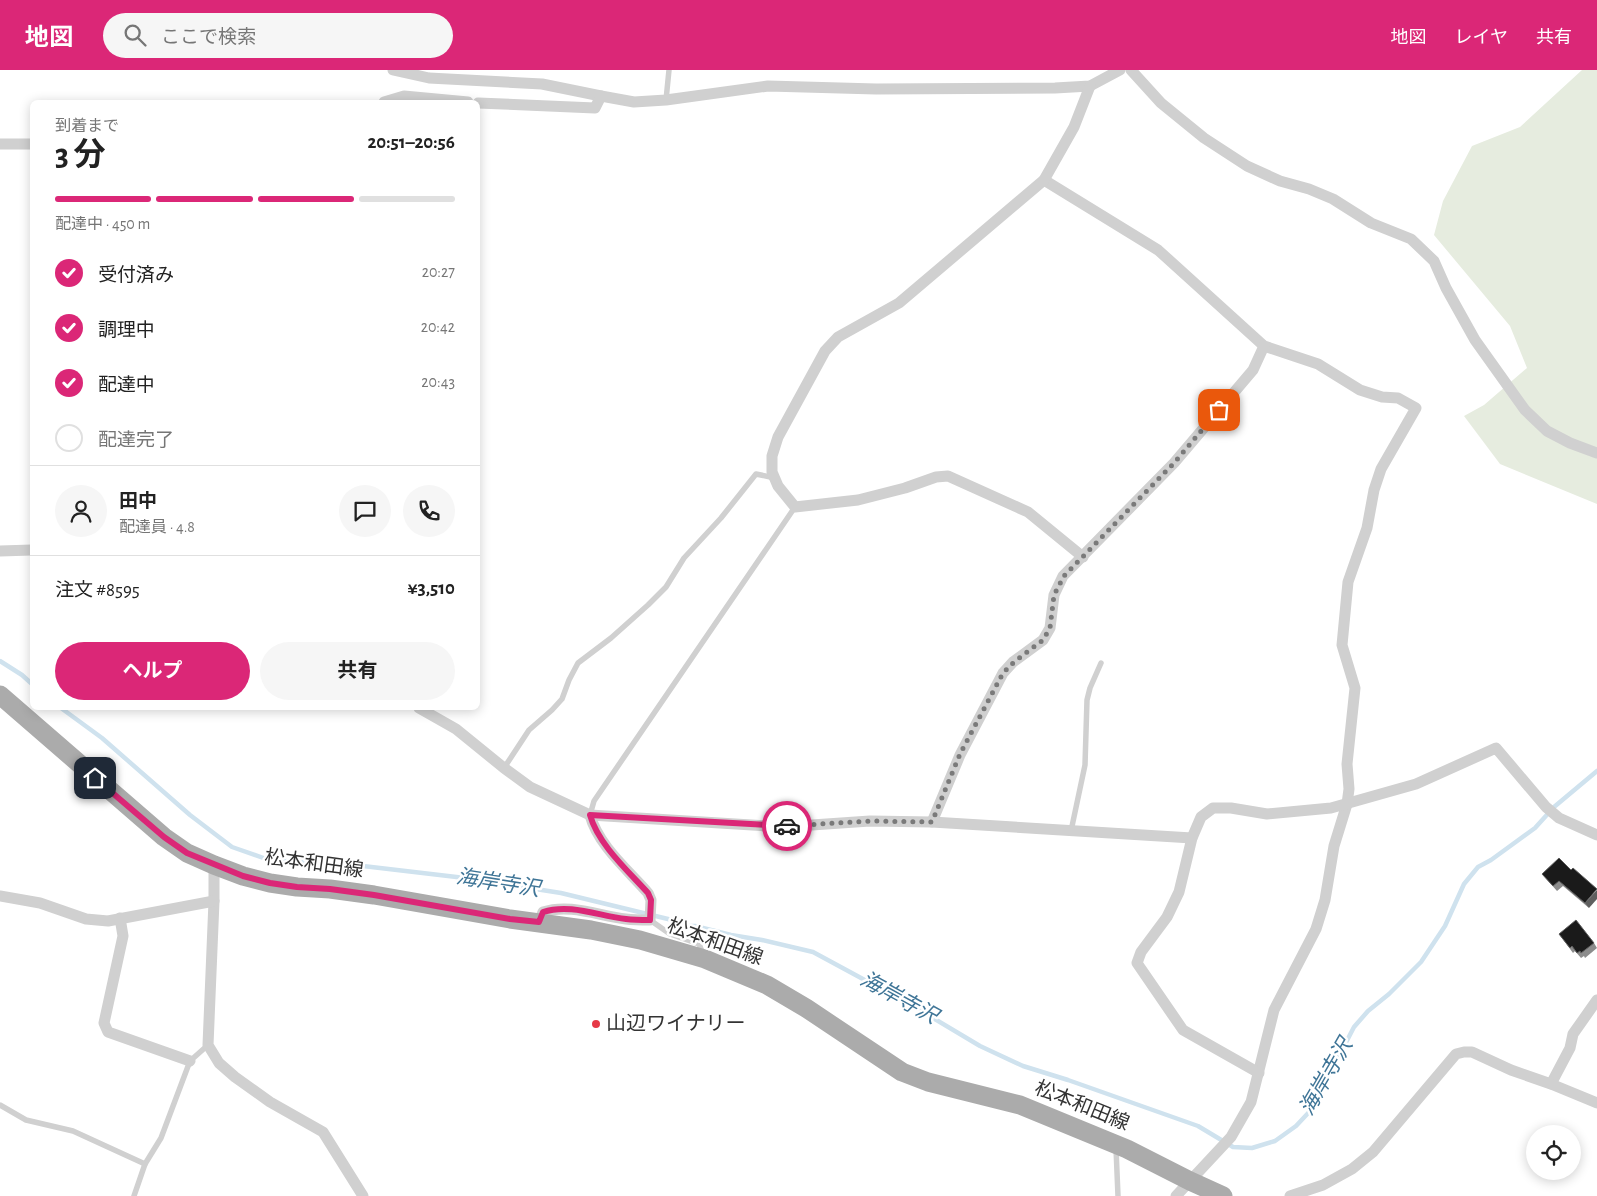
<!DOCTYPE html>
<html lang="ja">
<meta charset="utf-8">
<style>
:root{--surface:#fff;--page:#f6f6f6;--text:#222;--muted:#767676;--line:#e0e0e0;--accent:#db2777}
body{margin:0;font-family:"Alegreya Sans","Noto Sans JP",sans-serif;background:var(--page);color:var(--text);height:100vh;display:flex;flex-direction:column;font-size:19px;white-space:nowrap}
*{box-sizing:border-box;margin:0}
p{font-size:16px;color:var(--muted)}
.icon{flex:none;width:28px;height:28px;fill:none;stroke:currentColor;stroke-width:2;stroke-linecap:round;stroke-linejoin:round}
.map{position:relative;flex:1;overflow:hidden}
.sheet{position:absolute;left:30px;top:30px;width:450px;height:610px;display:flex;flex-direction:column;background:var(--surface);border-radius:8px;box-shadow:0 2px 12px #0003}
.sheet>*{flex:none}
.buttons{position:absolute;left:1526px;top:1055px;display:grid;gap:10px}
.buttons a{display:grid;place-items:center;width:55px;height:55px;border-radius:50%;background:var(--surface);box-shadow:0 2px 12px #0003;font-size:25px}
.pin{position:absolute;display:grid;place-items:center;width:42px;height:42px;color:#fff;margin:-21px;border-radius:10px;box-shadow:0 2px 8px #0006}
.courier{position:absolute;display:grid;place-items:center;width:50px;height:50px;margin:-25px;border:4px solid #db2777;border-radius:50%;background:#fff;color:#222;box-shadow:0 1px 6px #0007}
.headline em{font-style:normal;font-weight:700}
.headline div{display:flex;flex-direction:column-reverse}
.headline{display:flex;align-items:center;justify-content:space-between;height:85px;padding:0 25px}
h1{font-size:32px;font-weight:700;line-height:38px}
.bar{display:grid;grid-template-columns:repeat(4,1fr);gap:8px 5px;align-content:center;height:60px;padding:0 25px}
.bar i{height:6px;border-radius:4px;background:var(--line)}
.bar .current{background:var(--accent)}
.bar p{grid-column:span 4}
.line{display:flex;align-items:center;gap:12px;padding:0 25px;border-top:1px solid var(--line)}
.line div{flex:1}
.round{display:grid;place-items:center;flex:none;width:52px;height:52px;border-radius:26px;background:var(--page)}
ol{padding:0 25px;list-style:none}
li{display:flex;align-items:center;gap:15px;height:55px}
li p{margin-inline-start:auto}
li .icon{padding:5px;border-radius:50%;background:var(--accent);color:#fff;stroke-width:4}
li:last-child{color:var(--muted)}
li i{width:28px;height:28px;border:2px solid var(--line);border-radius:50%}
.button{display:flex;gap:10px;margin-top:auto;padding:10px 25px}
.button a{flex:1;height:58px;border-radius:30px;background:var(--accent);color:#fff;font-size:20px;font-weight:700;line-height:58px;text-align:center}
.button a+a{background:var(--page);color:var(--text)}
header{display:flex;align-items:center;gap:30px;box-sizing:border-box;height:70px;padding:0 25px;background:var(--accent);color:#fff}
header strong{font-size:24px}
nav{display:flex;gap:28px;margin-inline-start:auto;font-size:18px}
.search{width:350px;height:45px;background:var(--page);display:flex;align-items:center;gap:12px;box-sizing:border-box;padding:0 18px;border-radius:28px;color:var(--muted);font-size:19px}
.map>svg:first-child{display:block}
.green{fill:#e6ecdf}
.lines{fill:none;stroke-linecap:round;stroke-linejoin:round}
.stream{stroke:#cfe2ee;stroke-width:4.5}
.lane{stroke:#d0d0d0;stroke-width:5.5}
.street{stroke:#d0d0d0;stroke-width:11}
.primary{stroke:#ababab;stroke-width:19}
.wall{fill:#8c8c8c}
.shaded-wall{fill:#5f5f5f}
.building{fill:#1a1a1a;stroke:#5f5f5f}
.done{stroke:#7a7a7a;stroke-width:5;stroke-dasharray:0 9}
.route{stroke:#db2777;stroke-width:6}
.poi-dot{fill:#e63946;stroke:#fff;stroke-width:2}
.labels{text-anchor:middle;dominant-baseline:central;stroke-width:5;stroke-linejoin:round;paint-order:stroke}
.street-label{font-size:20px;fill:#333;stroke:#fff}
.poi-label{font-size:20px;fill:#333;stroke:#fff;text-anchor:start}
.water-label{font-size:21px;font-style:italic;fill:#3f7597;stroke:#fff}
</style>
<header>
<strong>地図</strong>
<div class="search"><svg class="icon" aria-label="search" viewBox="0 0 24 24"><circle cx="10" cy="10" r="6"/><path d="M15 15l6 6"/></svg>ここで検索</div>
<nav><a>地図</a><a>レイヤ</a><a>共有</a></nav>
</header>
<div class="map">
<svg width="1597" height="1126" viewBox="0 0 1597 1126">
<rect width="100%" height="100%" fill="#fff"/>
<path class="green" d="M1582 0H1597V434L1500 394 1464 346 1484 335 1527 298 1510 256 1434 165 1443 131 1472 76 1520 57Z"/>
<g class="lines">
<g class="stream">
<path d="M0 591 22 605 32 614"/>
<path d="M61 638 102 668 190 745 232 777 269 790 363 796 499 812 504 814 561 823 672 850 685 856H695L731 865 762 870 813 882 874 915 900 926 923 942 980 976 1023 996 1068 1010 1198 1056 1233 1077 1252 1078 1275 1071 1296 1056 1311 1040 1354 957 1368 941 1389 924 1421 892 1445 856 1464 814 1478 797 1491 790 1535 758 1554 737 1597 701"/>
</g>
<g class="lane">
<path d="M666 30 669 0"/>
<path d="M504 698 529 660 552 640 562 629 569 610 578 593 611 568 648 535 666 517 684 488 721 448 756 404 775 408"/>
<path d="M590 745 594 731 795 437"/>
<path d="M1071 761 1085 695 1087 630 1090 618 1101 593"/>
<path d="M650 850 670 864 699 874 703 884"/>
<path d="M0 1035 26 1050 73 1061 145 1094"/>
<path d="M1116 1078 1118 1126"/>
<path d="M134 1126 145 1094 161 1068 190 991 208 975"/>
</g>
<g class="street">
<path d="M393 0 429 8 542 14 601 26"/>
<path d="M1131 0 1161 33 1204 68 1247 96 1280 111 1309 119 1333 129 1371 153 1411 169 1434 191 1446 218 1475 270 1525 340 1547 361 1570 373 1597 383"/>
<path d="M384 32 404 26 468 32"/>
<path d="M478 33 595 38 601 26 634 32 666 30 768 16 876 19 1055 18 1090 16 1120 0"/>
<path d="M0 74H32"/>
<path d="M1044 110 1158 180 1264 276 1318 294 1360 320 1382 327 1398 328 1416 338 1381 399 1374 420 1367 458 1348 512 1342 575 1355 618 1347 694 1349 719 1347 734 1334 776 1325 830 1316 859 1274 940 1251 1032 1231 1067 1176 1126"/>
<path d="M0 481 32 480"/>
<path d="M1083 487 1028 442 948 406 936 407 905 418 858 430 795 437 778 416 772 402V386L778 367 825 281 838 267 899 233 1044 110 1074 57 1090 16"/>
<path d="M419 638 456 659 504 698 530 717 590 745 783 757 870 751 932 752 1192 768"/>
<path d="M932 752 960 685 1003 603 1013 592 1043 570 1050 558 1054 525 1063 506 1174 393 1253 300 1264 276"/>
<path d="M214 795V831L208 975 219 993 235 1007 270 1032 323 1062 363 1126"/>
<path d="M0 826 40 833 86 849 108 851 214 831"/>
<path d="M120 848 123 866 104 953 108 962 190 991"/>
<path d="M539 852 543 842C570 833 599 846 626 849 634 850 642 850 650 850L651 830 648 823C628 800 598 775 590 745"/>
<path d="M1259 1003 1183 960 1137 893 1141 882 1167 847 1179 822 1192 768 1201 747 1213 738H1231L1267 744 1331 738 1416 714 1496 678 1546 737 1559 748 1597 765"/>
<path d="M1551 1014 1570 978 1573 964 1597 930"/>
<path d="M1290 1126 1323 1115 1352 1099 1373 1082 1456 984 1464 982H1472L1511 1000 1551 1014 1597 1033"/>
</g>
<path class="primary" d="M0 625 164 767 187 783 214 795 243 806 270 813 297 817 330 819 374 825 510 849 591 860 640 870 705 889 767 915 806 938 902 1002 928 1012 1020 1035 1127 1079 1190 1111 1223 1126"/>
</g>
<g class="wall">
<path d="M1571 800 1589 838 1563 816 1557 821 1542 804Z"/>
<path d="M1559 864 1594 873 1597 878 1585 888 1584 886 1581 888 1575 881 1573 883Z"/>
</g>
<path class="shaded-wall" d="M1597 820V829L1589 838 1585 833Z"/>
<g class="building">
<path d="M1559 788 1571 800 1573 798 1597 819 1585 833 1559 811 1553 816 1542 804Z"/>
<path d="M1576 850 1594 873 1581 883 1580 881 1577 883 1572 876 1570 878 1559 864Z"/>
</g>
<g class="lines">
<path class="done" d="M787 756 870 751 932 752 960 684 1003 603 1014 592 1043 570 1050 558 1054 525 1064 506 1174 393 1219 340"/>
<path class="route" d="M95 708 164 767 187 783 243 806 270 813 297 817 330 819 374 825 510 849 539 852 543 842C570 833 599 846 626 849 634 850 642 850 650 850L651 830 648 823C628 801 598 774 590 745L787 756"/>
</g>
<circle class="poi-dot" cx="596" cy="954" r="5"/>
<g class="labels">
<g class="street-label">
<text transform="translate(314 794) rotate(8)">松本和田線</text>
<text transform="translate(715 872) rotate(20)">松本和田線</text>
<text transform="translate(1082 1036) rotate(22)">松本和田線</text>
</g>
<g class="poi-label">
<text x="606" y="954">山辺ワイナリー</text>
</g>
<g class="water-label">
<text transform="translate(498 813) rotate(9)">海岸寺沢</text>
<text transform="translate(899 928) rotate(29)">海岸寺沢</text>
<text transform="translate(1326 1007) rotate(-60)">海岸寺沢</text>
</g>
</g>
</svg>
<div class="buttons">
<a><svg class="icon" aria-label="locate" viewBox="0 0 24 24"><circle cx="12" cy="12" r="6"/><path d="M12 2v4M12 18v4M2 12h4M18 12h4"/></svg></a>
</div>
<div class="pin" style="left:1219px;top:340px;background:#ea580c"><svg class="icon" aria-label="bag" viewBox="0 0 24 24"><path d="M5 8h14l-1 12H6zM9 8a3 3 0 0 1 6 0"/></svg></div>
<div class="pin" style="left:95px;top:708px;background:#1f2937"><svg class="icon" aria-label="home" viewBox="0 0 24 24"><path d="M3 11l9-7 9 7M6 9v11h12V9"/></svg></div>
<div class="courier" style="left:787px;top:756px"><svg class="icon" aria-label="car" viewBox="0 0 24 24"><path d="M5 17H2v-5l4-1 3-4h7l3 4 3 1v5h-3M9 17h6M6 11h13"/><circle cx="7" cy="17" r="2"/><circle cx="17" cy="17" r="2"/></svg></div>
<section class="sheet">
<div class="headline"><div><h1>3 分</h1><p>到着まで</p></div><em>20:51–20:56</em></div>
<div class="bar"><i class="current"></i><i class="current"></i><i class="current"></i><i></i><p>配達中 · 450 m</p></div>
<ol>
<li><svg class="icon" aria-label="check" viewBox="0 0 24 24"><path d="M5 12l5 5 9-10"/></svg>受付済み<p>20:27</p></li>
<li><svg class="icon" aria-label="check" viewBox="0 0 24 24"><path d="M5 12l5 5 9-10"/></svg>調理中<p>20:42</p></li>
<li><svg class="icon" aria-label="check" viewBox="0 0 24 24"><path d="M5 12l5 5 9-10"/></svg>配達中<p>20:43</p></li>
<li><i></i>配達完了</li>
</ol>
<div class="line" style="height:90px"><a class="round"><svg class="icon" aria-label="person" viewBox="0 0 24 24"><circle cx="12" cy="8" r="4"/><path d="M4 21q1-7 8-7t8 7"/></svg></a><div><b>田中</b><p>配達員 · 4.8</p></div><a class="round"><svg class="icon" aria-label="chat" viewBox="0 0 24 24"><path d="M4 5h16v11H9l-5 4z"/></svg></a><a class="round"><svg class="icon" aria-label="phone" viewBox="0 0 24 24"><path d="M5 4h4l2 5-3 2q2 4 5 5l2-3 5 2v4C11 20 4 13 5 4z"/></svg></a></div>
<div class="line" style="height:65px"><div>注文 #8595</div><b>¥3,510</b></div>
<div class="button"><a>ヘルプ</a><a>共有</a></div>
</section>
</div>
